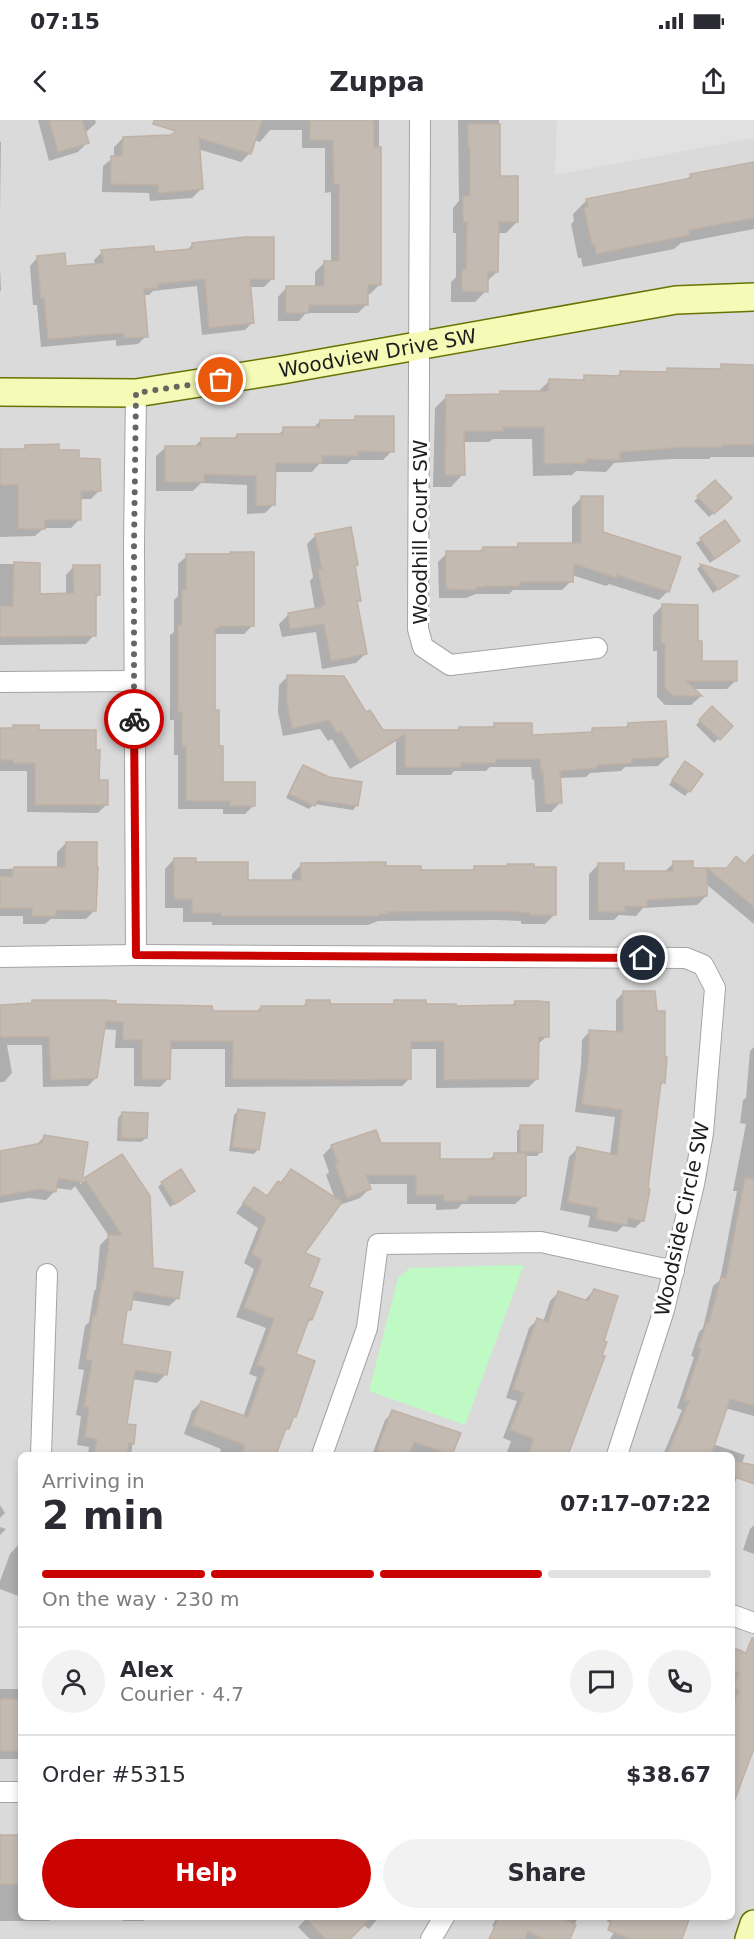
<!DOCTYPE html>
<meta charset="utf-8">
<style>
:root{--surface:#fff;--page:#f2f2f3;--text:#2b2b33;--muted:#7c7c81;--line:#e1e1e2;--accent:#ca0300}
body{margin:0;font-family:"DejaVu Sans",sans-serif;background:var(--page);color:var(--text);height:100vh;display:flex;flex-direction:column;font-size:22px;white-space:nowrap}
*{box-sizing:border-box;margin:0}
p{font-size:20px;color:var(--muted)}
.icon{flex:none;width:33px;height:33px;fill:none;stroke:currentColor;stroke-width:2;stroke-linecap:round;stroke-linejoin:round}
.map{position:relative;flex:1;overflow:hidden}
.drawer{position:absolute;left:18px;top:1332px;width:717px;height:468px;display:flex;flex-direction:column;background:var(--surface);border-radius:9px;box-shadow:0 3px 9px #0003}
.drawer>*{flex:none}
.pin{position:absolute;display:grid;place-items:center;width:51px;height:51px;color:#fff;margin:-26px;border:3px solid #fff;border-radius:50%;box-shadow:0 2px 6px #0007}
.courier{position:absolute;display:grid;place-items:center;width:60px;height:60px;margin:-30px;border:4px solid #ca0300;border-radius:50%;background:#fff;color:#222;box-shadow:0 2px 8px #0007}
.overview em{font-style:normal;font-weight:600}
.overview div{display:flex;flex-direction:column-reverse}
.overview{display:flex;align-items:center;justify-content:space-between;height:102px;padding:0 24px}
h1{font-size:39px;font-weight:600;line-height:45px}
.bar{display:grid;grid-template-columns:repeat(4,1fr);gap:9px 6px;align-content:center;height:72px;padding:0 24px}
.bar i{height:8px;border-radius:4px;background:var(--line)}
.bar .selected{background:var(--accent)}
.bar p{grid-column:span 4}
.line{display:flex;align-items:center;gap:15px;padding:0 24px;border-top:2px solid var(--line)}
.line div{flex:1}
.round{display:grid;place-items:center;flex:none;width:63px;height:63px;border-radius:32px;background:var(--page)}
.button{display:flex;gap:12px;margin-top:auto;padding:12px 24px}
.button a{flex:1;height:69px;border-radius:36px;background:var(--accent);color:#fff;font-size:24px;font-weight:600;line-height:69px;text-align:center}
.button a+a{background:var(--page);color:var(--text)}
.status{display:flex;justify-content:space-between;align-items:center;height:42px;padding:0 30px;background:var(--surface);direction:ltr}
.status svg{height:16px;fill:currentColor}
header{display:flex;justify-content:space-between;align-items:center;height:78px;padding:0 24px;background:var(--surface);font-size:27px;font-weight:600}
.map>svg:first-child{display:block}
.residential{fill:#dbdada;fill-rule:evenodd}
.park{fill:#bff9c4}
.parking{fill:#e1e1e1}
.shadow{fill:#0003}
.building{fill:#c3bab2;stroke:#c0b1a5;stroke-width:1.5}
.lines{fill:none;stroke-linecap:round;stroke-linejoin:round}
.street-casing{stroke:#a4a4a4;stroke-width:22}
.secondary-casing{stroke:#677404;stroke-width:30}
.street{stroke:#fff;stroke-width:20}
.secondary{stroke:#f5fab6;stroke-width:27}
.done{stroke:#666562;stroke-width:6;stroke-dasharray:0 10.8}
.route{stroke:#ca0300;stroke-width:8}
.labels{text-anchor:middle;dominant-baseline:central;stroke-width:6;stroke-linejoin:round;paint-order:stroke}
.street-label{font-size:20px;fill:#1d1d1d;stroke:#fff}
</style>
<div class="status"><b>07:15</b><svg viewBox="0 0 49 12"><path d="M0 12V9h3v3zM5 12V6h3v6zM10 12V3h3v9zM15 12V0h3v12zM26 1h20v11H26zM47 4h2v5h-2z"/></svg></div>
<header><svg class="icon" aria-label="back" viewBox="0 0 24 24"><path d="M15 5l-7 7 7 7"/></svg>Zuppa<svg class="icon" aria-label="share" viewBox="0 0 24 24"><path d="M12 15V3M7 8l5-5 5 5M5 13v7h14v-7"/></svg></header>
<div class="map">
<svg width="754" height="1819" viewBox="0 0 754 1819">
<rect width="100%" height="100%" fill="#eeebe3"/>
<path class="residential" d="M0 0H754V1819H0ZM21 1335H732V1797H21Z"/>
<path class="park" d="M524 1145 465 1305 369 1271 398 1158 410 1148Z"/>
<path class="parking" d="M557 0H754V18L555 55Z"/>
<g class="shadow">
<path d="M38 0H95L96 3 85 13 87 23 78 32 49 41Z"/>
<path d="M192 0H379V165L370 174H367V184L358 193H306L299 201H278V177L286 168H315V152L324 143H331V72L325 73V28H302V10H270L260 22 254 20 250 33 241 42 198 29 201 69 192 78 150 81 149 73 102 72 103 46 114 37V27L123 18 171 17Z"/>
<path d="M458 0H499L498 58 517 102 506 113H497V152L486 162V171L475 182H451V162L456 157V113H453V88L459 81Z"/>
<path d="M0 22H1L0 92Z"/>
<path d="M754 43V109L681 123 674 129 583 147 581 138H578L571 104 574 101 573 94 587 80 685 61 691 55Z"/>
<path d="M193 124 272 159 264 167H249L253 202 245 210 202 215 197 166 153 171 149 175H143L146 216 138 224 116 226V220L41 227 37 185H33L30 146 37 138 65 148 95 145 94 140 102 132 154 133 186 131Z"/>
<path d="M0 147 1 171H0Z"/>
<path d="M722 246H754V337H711L709 339H672L614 343 606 352 576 351 572 355 533 356 532 319H493L489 322H463V354L451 367H433L435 288 447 276H497L501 272H538L549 261H580L585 257H616L620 253H665L668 250H718Z"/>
<path d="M356 297 392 331 383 340H351L347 344H319L312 352H274V384L265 393 247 394V365L201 363 193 371H156V336L166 327H194L202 319 233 320 237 315 277 316 284 309H312L320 301H352Z"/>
<path d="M25 327 58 332 78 339 99 371 91 379H79V400L71 408H44L35 416 0 417V331H21Z"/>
<path d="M715 362 730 378 709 397 694 381Z"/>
<path d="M581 378 602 413 668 471 659 480 609 464 606 466 572 455 571 461 562 470H513L509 474H476L466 478H439L438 442 447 433H479L483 428H514L518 425H572V387Z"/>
<path d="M725 402 738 421 710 443 696 423Z"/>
<path d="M316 415 357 445 353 448 360 480 356 484 365 534 356 543 322 549 316 512 282 517 279 504 288 495 315 490 310 461 313 457 307 424Z"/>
<path d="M187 436 253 505 244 514H213V591L221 664 254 685 245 694H223V689H178V635H174V600H170V515L174 512V480L178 476V444Z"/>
<path d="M0 444H39L38 476 66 475V455L74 446 99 474 94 479V515L86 524 0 525Z"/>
<path d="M701 445 736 457 713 473 697 449Z"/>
<path d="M662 486 701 542 736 560 727 569H692L700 577 691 585H665L657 577V531H653V495Z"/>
<path d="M288 556 366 594 382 612H455L459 608H491L495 604 531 617 589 614 593 610 625 608 628 604 667 637 658 646 625 647 621 651 590 653 586 657 559 658 560 683 551 692H536L534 659 532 660 531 647H490L486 651H454L451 655H396V621L350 649 332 619 328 621 320 609 283 616 278 592 279 565Z"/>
<path d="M712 588 731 606 714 623 696 605Z"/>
<path d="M13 607 38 612 98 661 106 685 98 693 27 692V651H0V609H10Z"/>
<path d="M303 647 357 685 353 690 314 684 309 689 286 678 299 651Z"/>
<path d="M681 647 689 671 685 676 669 665Z"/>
<path d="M66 723 95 790 86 799H51L45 804H23V796H0V749L57 748V732Z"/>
<path d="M754 736V804L706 764V776L697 785 643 788 636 796 619 795 614 800H589V754L599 744 623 752H664L674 743 692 749H726L744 746Z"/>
<path d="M174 739 247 762H292V754L302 744 385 748 419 752H471L475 748 555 794 545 804H521V801L497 800 378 801 368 805H212V802H183V788H165V749Z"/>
<path d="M624 872 664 962 659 967 643 1100 635 1108 623 1106 617 1112 588 1107 590 1096 560 1090 569 1037 577 1029 610 1035 615 997 575 992 581 945 582 920 590 911 616 913V880Z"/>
<path d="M33 881 211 892H256L261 887H302L307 882 328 885H391L395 882 454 887 511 886 515 882 547 916 537 925V959L529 967 436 968V929H410V958L402 966 225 967V929H169L168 959 160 967 134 966V928H115L116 910 103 909 96 958 88 966 43 967 42 925H7L12 953 4 962H0V886L30 884Z"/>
<path d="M754 927V1296L725 1288 713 1324 745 1335 732 1371V1335H663L682 1290 677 1288 694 1237 691 1236 699 1212 703 1208 713 1166 720 1160 737 1071H733L746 1004 740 1003 743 980 746 978 750 931Z"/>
<path d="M239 990 258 1029 254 1034 229 1031 234 995Z"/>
<path d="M122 993 146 1018 141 1022 117 1021 118 998Z"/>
<path d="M521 1007 541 1031 537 1036H525V1075L515 1084H462L457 1089 436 1090V1084H407V1064H367L369 1069 360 1078 337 1086 303 1134 311 1200 305 1205 294 1235V1296L288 1308 282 1314 275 1335H219L221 1329 184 1314 192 1291 201 1282 243 1297 257 1257 249 1254 266 1208 236 1197 254 1149 244 1143 258 1108 236 1093 254 1069 266 1077 291 1051 335 1079 326 1055 329 1052 323 1035 332 1026 380 1025 438 1041H488L495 1034H517V1011Z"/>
<path d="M44 1017 86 1023 80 1065 85 1059 152 1149 178 1178 169 1186 131 1180 129 1189 125 1194 120 1225 166 1254 157 1263 132 1259 125 1305 135 1306 131 1335H88L89 1327 77 1325 81 1296 76 1295 84 1250 78 1249 85 1206 89 1202 94 1171 96 1169 100 1125 109 1116 75 1066 71 1070 56 1068 55 1071 46 1080 29 1078 0 1083V1032L35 1026Z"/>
<path d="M162 1063 189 1075 170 1087 158 1067Z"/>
<path d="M594 1170 602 1222 567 1335H506L511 1321 503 1318 517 1281 506 1278 529 1208 537 1200 543 1202 550 1181 558 1173 584 1181Z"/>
<path d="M393 1292 459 1314 451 1335H372L385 1300Z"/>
<path d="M0 1385 5 1393 0 1398Z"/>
<path d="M754 1405V1434L743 1430 750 1409Z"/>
<path d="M0 1407 6 1409 0 1415Z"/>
<path d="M18 1425 21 1429V1477L0 1469V1461L10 1434Z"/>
<path d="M732 1527 742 1530 741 1533 754 1538V1631L749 1635 732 1680Z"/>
<path d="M0 1553V1569H21L20 1639H0Z"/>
<path d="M0 1716H21V1797H53L49 1801H0Z"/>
<path d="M123 1797H148L143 1801H123Z"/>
<path d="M308 1797H379L369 1809 363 1805 349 1819H310L298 1807Z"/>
<path d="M497 1797H578L568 1819H520L492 1806Z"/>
<path d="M608 1797H690L682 1819H610L617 1807 607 1801Z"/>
</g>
<g class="building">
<path d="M49 0H82L89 23 58 32Z"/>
<path d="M154 0H262L251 34 199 18 203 69 158 73V65L111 64V36H122L123 17 171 15 176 11 153 4Z"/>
<path d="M310 0H374V27H381V165H368V185H309V193H286V166H324V141H339V64H334L333 20H310Z"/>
<path d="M468 4H500V56H518V102H499L498 152H488V172L462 171V149H466L467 102H463V76H470V27H468Z"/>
<path d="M754 42V98L689 110 690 115 596 134 595 125H592L584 88 588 87 586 79 691 58 690 54Z"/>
<path d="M245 117H274V159H250L254 203 209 208 205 159 158 164V168L144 169 148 217 124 218 123 213 48 219 44 178H41L37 136 65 133 66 146 104 143 101 130 154 126 155 132 192 129V123Z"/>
<path d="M721 244 754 245V325H723V327H685L620 332V340L586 339V343L544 344V307H503V311H464L465 355H445L446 275 500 274V271H548L549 259 584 260V255L620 256V251L667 252V248L721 249Z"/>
<path d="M355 296H394V332L358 331V336H322V343H276L275 385 256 386V356L204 354V362H165V326H201V318H237V314H283V307H320V300H355Z"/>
<path d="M59 324V330H79V338L100 339 101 371H81V400H45V409H18V365H0V329H25V325Z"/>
<path d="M715 360 732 378 714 394 697 376Z"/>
<path d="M581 376H603V412L681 437 669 472 617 455V458L574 444 573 462H520V466H485V467H476V470L448 469 446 467V431H482L483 427H518V423H581Z"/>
<path d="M725 400 740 421 715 439 700 418Z"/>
<path d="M351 407 358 445 355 446 361 481H357L367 534 331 541 324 504 290 509 288 493 321 487V486L325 485 318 450 322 449 315 414Z"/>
<path d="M230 432H254V506H219V508H215V590H219V626H223V662H255V686H230V681H186V627H182V592H178V505H182V470H186V434H230Z"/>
<path d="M14 442 40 443V474L74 473 73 445H100V475H96V516L0 517V486H13Z"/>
<path d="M700 444 739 456 718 470Z"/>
<path d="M662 484 698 485V521H702V541H737V561H686L702 576H674L665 568V523H661Z"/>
<path d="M287 555 344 556 366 592 370 590 383 610H459V607H494V603H532V615L592 612V608L628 607V603L666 601 668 637 632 639V643L597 645V648L560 651 562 683 545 684 543 651H541L540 639H496V643H461V647H405V614L360 642 341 611 337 613 329 600 292 608 287 582Z"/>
<path d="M712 586 733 606 720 620 699 600Z"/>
<path d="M13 605H39V610H96V630H100L99 660H108V685H35V643H13V640H0V608H13Z"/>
<path d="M685 641 703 654 690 672 672 660Z"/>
<path d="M303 645 329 657 362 662 358 686 317 680 315 686 289 674Z"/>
<path d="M66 722H97V747H98L96 791 56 790V796H32V788H0V756L12 757 14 747H65Z"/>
<path d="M754 734V787L707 748V776L647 780V787L625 786V792H598V743H624V751H673V741H693V748H727L736 736 745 744Z"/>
<path d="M174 738H196V742H248V760H301V743L386 742V746H421V750H474V746H507V744H534V747H556V795H530V793L507 791 387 792V794H379V796H221V793H192V779H174Z"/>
<path d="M623 871H655L657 891H665V937H667L665 963 661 962 648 1068 650 1069 644 1101 628 1098 627 1105 596 1099 598 1088 568 1082 577 1027 617 1035 622 990 582 984 589 935V910L623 912Z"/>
<path d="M32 880H104L116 881V884L212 886 213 891H261V886H306V880H330V884H394V880H426V884H456V886L515 885V881H537L549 882V917H539L538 959 444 960V921L411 922V959L345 960 232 959 233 921H171L170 959H142V920H123V902L106 901 97 958 51 960 49 917H0V885L32 883Z"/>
<path d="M238 989 265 993 259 1030 232 1027Z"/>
<path d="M122 992 148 993 147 1018H121Z"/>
<path d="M520 1005H543L542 1032H520Z"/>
<path d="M376 1010 381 1023H440V1039H494V1033H526V1076H468V1081H444V1075H416V1055H366L371 1069 347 1078 335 1044 338 1043 331 1025Z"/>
<path d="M44 1015 88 1022 82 1062 58 1058 56 1072 39 1069 0 1076V1031L42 1023Z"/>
<path d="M122 1034 150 1076 153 1148 183 1152 179 1179 134 1171 131 1190H127L122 1224 171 1232 167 1255 135 1250 127 1304 136 1305 134 1324 129 1323 127 1335H94L97 1319 85 1317 89 1287H84L92 1241 86 1240 93 1196H96L102 1161H103L109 1124 108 1115H122L84 1058Z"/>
<path d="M181 1049 195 1071 175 1084 161 1062Z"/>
<path d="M291 1049 342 1082 305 1133 320 1139 309 1167 323 1172 312 1200 309 1199 296 1234 315 1241 296 1297 294 1296 289 1309 286 1308 276 1335H242L245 1325 192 1305 201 1281 248 1297 265 1248 257 1245 274 1199 244 1188 262 1140 252 1134 266 1098 243 1083 254 1067 267 1076 278 1061 281 1063Z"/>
<path d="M745 1058 754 1059V1286L730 1279 711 1335H667L689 1281 684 1280 701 1229 698 1228 707 1202 709 1203 721 1157 726 1158Z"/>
<path d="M594 1169 618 1176 604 1221 607 1222 602 1235 605 1236 568 1335H528L534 1319 510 1310 524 1273 513 1269 537 1198 548 1202 558 1171 588 1181Z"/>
<path d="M392 1290 461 1313 452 1335 414 1322 409 1335H390L377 1330Z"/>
<path d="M732 1341 754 1345V1364L732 1356Z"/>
<path d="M752 1518H754V1628L734 1682H732V1588L739 1570 733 1569 739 1553 732 1550V1528L746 1533Z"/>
<rect x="0" y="1579" width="21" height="52"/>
<rect x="0" y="1715" width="21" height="49"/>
<path d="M304 1797H372L350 1819H326Z"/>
<path d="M498 1797H559L576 1805 570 1819H544L528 1811 525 1819H489L499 1798Z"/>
<path d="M612 1797H690L682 1819H631L608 1810Z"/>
</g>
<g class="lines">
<g class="street-casing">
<g id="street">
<path d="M420 0 418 509 423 527 450 545 597 528"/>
<path d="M136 273 134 425 136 835"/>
<path d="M0 562 134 561"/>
<path d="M0 837 136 835 686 838 703 845 715 868 703 1013 694 1064 664 1190 617 1335"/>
<path d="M41 1335 47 1154"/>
<path d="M322 1335 367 1208 378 1124 541 1122 674 1151"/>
<path d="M732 1495 754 1503"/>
<path d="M0 1672H21"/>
<path d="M431 1819 444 1797"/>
</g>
</g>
<g class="secondary-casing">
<g id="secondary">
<path id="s1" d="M0 272 136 273 282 250 676 180 754 177"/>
<path d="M749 1819 754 1804"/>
</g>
</g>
<use href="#street" class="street"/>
<use href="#secondary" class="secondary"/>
</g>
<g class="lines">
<path class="done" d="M134 599V425L136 273 221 260"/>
<path class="route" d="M134 599 136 835 643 838"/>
</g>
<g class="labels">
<g class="street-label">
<text stroke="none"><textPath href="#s1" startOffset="381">Woodview Drive SW</textPath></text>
<text transform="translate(420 412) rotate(-90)">Woodhill Court SW</text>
<text transform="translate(682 1099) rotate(-78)">Woodside Circle SW</text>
</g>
</g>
</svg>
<div class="pin" style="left:221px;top:260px;background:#ea580c"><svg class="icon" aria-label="bag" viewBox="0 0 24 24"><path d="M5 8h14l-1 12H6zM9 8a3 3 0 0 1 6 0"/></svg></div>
<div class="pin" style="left:643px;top:838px;background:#1f2937"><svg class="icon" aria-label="home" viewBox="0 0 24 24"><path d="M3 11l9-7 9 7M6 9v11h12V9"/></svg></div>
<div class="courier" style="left:134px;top:599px"><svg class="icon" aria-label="bike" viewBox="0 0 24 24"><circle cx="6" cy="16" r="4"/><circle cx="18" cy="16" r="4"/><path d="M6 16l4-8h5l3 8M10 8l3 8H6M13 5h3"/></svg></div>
<section class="drawer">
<div class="overview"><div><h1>2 min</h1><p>Arriving in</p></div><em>07:17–07:22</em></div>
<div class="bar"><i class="selected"></i><i class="selected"></i><i class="selected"></i><i></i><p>On the way · 230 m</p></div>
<div class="line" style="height:108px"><a class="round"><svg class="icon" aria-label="person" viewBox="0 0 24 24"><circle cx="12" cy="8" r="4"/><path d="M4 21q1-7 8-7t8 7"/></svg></a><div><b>Alex</b><p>Courier · 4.7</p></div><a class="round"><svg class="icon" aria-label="chat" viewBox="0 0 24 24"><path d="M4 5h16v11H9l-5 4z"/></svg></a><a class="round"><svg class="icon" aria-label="phone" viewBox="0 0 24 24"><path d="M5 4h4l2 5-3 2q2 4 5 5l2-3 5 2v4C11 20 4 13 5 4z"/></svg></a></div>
<div class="line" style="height:78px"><div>Order #5315</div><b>$38.67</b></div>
<div class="button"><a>Help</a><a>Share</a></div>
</section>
</div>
